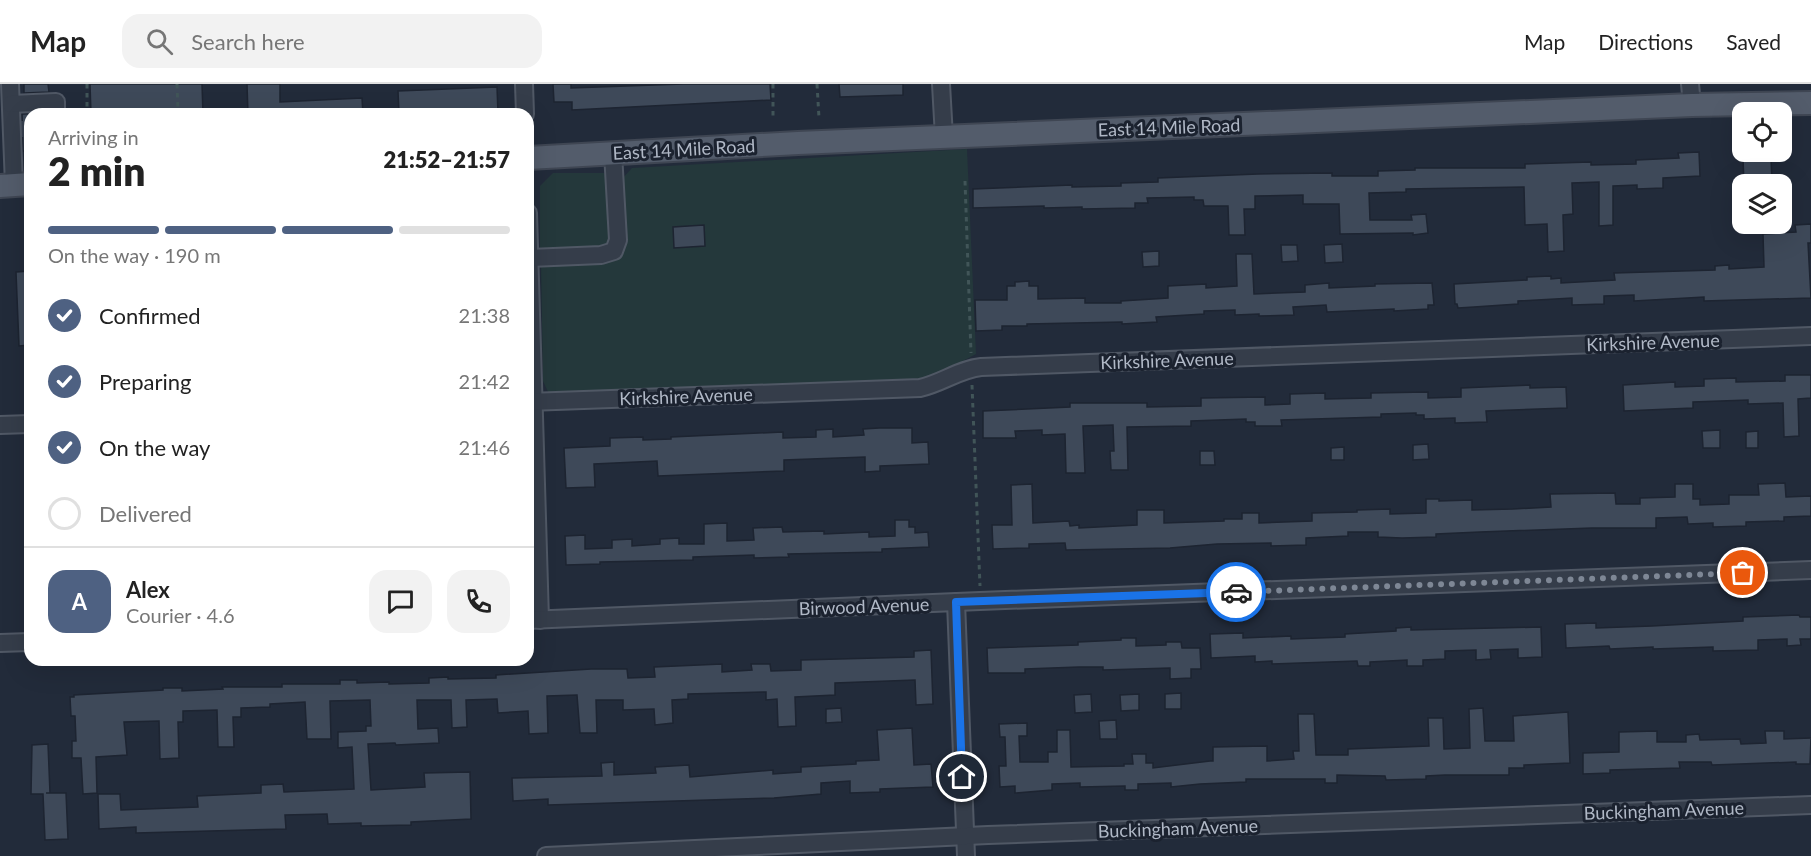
<!DOCTYPE html>
<meta charset="utf-8">
<style>
:root{--surface:#fff;--page:#f2f2f2;--text:#222;--muted:#767676;--line:#e0e0e0;--accent:#4e6182}
body{margin:0;font-family:Lato,sans-serif;background:var(--page);color:var(--text);height:100vh;display:flex;flex-direction:column;font-size:22px;white-space:nowrap}
*{box-sizing:border-box;margin:0}
p{font-size:20px;color:var(--muted)}
.icon{flex:none;width:33px;height:33px;fill:none;stroke:currentColor;stroke-width:2;stroke-linecap:round;stroke-linejoin:round}
.map{position:relative;flex:1;overflow:hidden}
.panel{position:absolute;left:24px;top:24px;width:510px;height:558px;display:flex;flex-direction:column;background:var(--surface);border-radius:18px;box-shadow:0 6px 24px #0002}
.panel>*{flex:none}
.controls{position:absolute;left:1732px;top:18px;display:grid;gap:12px}
.controls a{display:grid;place-items:center;width:60px;height:60px;border-radius:12px;background:var(--surface);box-shadow:0 6px 24px #0002;font-size:30px}
.pin{position:absolute;display:grid;place-items:center;width:51px;height:51px;color:#fff;margin:-26px;border:3px solid #fff;border-radius:50%;box-shadow:0 2px 6px #0007}
.courier{position:absolute;display:grid;place-items:center;width:60px;height:60px;margin:-30px;border:4px solid #1a73e8;border-radius:50%;background:#fff;color:#222;box-shadow:0 2px 8px #0007}
.summary em{font-style:normal;font-weight:800}
.summary div{display:flex;flex-direction:column-reverse}
.summary{display:flex;align-items:center;justify-content:space-between;height:102px;padding:0 24px}
h1{font-size:39px;font-weight:800;line-height:45px}
.bar{display:grid;grid-template-columns:repeat(4,1fr);gap:9px 6px;align-content:center;height:72px;padding:0 24px}
.bar i{height:8px;border-radius:4px;background:var(--line)}
.bar .current{background:var(--accent)}
.bar p{grid-column:span 4}
.line{display:flex;align-items:center;gap:15px;padding:0 24px;border-top:2px solid var(--line)}
.line div{flex:1}
.round{display:grid;place-items:center;flex:none;width:63px;height:63px;border-radius:18px;background:var(--page)}
ol{padding:0 24px;list-style:none}
li{display:flex;align-items:center;gap:18px;height:66px}
li p{margin-inline-start:auto}
li .icon{padding:6px;border-radius:50%;background:var(--accent);color:#fff;stroke-width:4}
li:last-child{color:var(--muted)}
li i{width:33px;height:33px;border:3px solid var(--line);border-radius:50%}
header{display:flex;align-items:center;gap:36px;box-sizing:border-box;height:84px;padding:0 30px;background:var(--surface);border-bottom:2px solid var(--line)}
header strong{font-size:28px}
nav{display:flex;gap:33px;margin-inline-start:auto;font-size:21px}
.search{width:420px;height:54px;background:var(--page);display:flex;align-items:center;gap:15px;box-sizing:border-box;padding:0 21px;border-radius:18px;color:var(--muted);font-size:22px}
.map>svg:first-child{display:block}
.green{fill:#24383b}
.building{fill:#3e4959;stroke:#1d2431;stroke-width:1.5}
.lines{fill:none;stroke-linecap:round;stroke-linejoin:round}
.minor-tunnel{stroke:#37404f;stroke-width:16;stroke-dasharray:16 8;stroke-linecap:butt}
.minor-casing{stroke:#505865;stroke-width:20}
.major-casing{stroke:#3f4653;stroke-width:26}
.path{stroke:#415558;stroke-width:3;stroke-dasharray:4.5 4.5;stroke-linecap:butt}
.minor{stroke:#353d4a;stroke-width:16}
.major{stroke:#535c6b;stroke-width:22}
.done{stroke:#7e8795;stroke-width:6;stroke-dasharray:0 10.8}
.route{stroke:#1a73e8;stroke-width:8}
.labels{text-anchor:middle;dominant-baseline:central;stroke-width:6;stroke-linejoin:round;paint-order:stroke}
.street-label{font-size:18px;fill:#b0b8c6;stroke:#1b222f}
</style>
<header>
<strong>Map</strong>
<div class="search"><svg class="icon" aria-label="search" viewBox="0 0 24 24"><circle cx="10" cy="10" r="6"/><path d="M15 15l6 6"/></svg>Search here</div>
<nav><a>Map</a><a>Directions</a><a>Saved</a></nav>
</header>
<div class="map">
<svg width="1811" height="772" viewBox="0 0 1811 772">
<rect width="100%" height="100%" fill="#222b3a"/>
<g class="green">
<path d="M967 65 976 270 931 294 549 310 543 297 541 180 603 178 624 168 620 97 632 84Z"/>
<path d="M553 89H604L608 94 611 153 607 163 550 167 540 165V102Z"/>
</g>
<g class="building">
<path d="M24 0H48L49 8 24 9Z"/>
<path d="M90 0H202L203 30H91Z"/>
<path d="M247 0H280V18L362 14 363 30H248Z"/>
<path d="M553 0H571V4L683 0H770L771 16 572 26V18H554Z"/>
<path d="M839 0H903V11L840 13Z"/>
<path d="M497 3 498 29 399 30 398 7Z"/>
<path d="M45 29 30 30V67H23L22 30Z"/>
<path d="M1699 68 1700 92 1663 94V104L1637 105V101L1613 102V141L1599 142V98L1572 99 1573 130 1563 131 1564 167 1548 168 1547 140 1525 141 1524 103 1406 105V108L1369 109 1370 136H1412L1411 131 1426 130 1428 149 1413 151V149L1340 150 1339 120H1303V111L1255 112V125H1244L1245 151H1229L1228 122H1204L1203 116H1194V113L1147 114 1148 119H1135V124L1082 125V123L1044 124V122L973 124V105L1072 101V103L1121 102V99L1158 98V94L1258 90 1332 89V92H1378V87L1415 86V84H1525V80L1591 78V81L1636 80V76L1679 74 1678 69Z"/>
<path d="M1771 74 1772 98 1770 100H1744L1743 75Z"/>
<path d="M1811 140V159H1808L1811 214 1704 217V213L1634 217V211L1604 212V220L1572 221V214L1518 217V220L1474 223 1458 224 1457 220H1455L1454 200 1527 196V193L1551 192V195L1561 194V199L1615 196 1614 189 1715 186V182L1729 181V185L1764 183 1763 150 1796 148 1795 141Z"/>
<path d="M704 141 705 162 674 164 673 143Z"/>
<path d="M1342 160 1343 178 1325 179 1324 161Z"/>
<path d="M1281 161H1297L1298 177 1282 178Z"/>
<path d="M1159 167V182L1143 183 1142 168Z"/>
<path d="M1236 170H1252L1254 210 1305 208V201L1329 199V204L1375 202V200L1432 199 1434 221H1428V225L1394 227V225L1327 228 1326 221 1293 223 1294 231 1259 232V230L1235 231V226L1204 227V230L1156 233 1157 238 1122 240V238L1027 240V242H1002V246L976 247 975 216H1007V202H1015V198L1029 197V202H1038V215L1085 214V219H1121V217L1168 214V202L1206 200V204L1237 202Z"/>
<path d="M30 187V261L19 262 16 188Z"/>
<path d="M1785 291H1811V314L1798 315 1799 352 1784 353 1783 319 1748 320V316L1693 318V324L1624 327 1623 301 1675 298V303L1704 302V295L1736 294V298L1785 297Z"/>
<path d="M1530 301V304L1566 303 1567 324 1486 327 1487 338 1455 339V334L1424 335V331H1416V329L1381 330V333L1281 336 1282 342H1255V338H1246V335L1191 337V342L1127 343 1128 386H1111L1110 367H1114L1113 341 1083 342 1085 389H1066L1065 350 1042 351V346L1015 347 1016 354H983V327L1070 323V319H1147V323L1201 322V314L1265 313V321L1290 320V310L1325 309V315L1371 314V309L1428 308V314L1461 313V304Z"/>
<path d="M879 344H912V359L928 358 929 380 880 382V387L865 388V373L784 376V387L658 392 657 377 594 380 595 403 566 404 564 364 610 362V354L643 353V356L671 355V353L783 348V354L816 353V346L833 345V353L864 351 863 345Z"/>
<path d="M1720 346V364H1703L1702 347Z"/>
<path d="M1758 347V364H1746V348Z"/>
<path d="M1428 360 1429 375 1413 376V361Z"/>
<path d="M1344 363V376H1331V364Z"/>
<path d="M1200 367H1214L1215 381H1200Z"/>
<path d="M1785 399 1786 413 1811 412V432L1784 433V437L1746 438V442L1713 443V439L1688 440 1687 433 1656 434V444H1592L1480 448 1436 450V453L1402 454 1378 453V448H1348V452L1306 454V461L1271 462V459L1217 460 1170 464 1066 466 1065 459 1029 460V464L993 465 992 441H1012L1011 401 1032 400 1033 439 1069 437 1070 442 1079 441V444L1137 441V426H1164V439L1224 437V435H1242V429H1259V439L1312 437V429L1357 428V426L1390 425V430L1426 429V415H1439V417L1472 416V426L1513 425 1551 423 1550 410 1615 409 1616 420H1640V414L1675 413V400H1693V415H1700V421L1729 420V411H1759L1758 400Z"/>
<path d="M895 436H909V443H915V449L928 448 929 463 882 465V468L788 470 789 473 754 474V471L693 473V476L600 478V480L566 481 565 452 585 451V465L612 464V456L632 455V462L660 460V455L679 454V460H704V440L727 439V457L754 456 753 444 782 443 783 448 824 447V450L869 448V453L895 452Z"/>
<path d="M1799 531 1800 533H1811V555H1800L1801 561 1787 562V555L1758 556V566L1713 567V563L1653 565V563L1610 565 1609 562 1566 564 1565 540 1596 539V544L1652 542 1743 537V533Z"/>
<path d="M1411 543V546L1541 543 1542 573 1518 574V565L1490 566 1491 575 1476 576V566L1445 567V575L1423 576V582H1407V576L1370 578V582H1358L1357 577 1272 580V577L1255 578V572L1211 574 1210 550 1243 549V554L1291 552V555L1345 553V550L1396 547V544Z"/>
<path d="M1121 554H1136V562L1166 561V558H1181L1182 564H1200L1201 585H1191V594L1170 595V584L1103 586V583H1079L1025 585V589H988L987 564 1078 561V558L1121 556Z"/>
<path d="M931 566 933 620 916 621 915 596 835 599V611L795 613 796 642 778 643 777 615 766 616V608L688 610V615L672 616 673 639 655 641 654 625 623 626V616H596L597 649H580L577 611 547 612 548 649 529 650 528 627 498 629 497 615 466 616 467 643 452 644 451 616H417L418 645 438 644 439 659 396 661 395 659 368 660 371 706 425 703 424 689 470 688 471 735 411 738V741L361 742V739L328 740 327 730 285 731 286 745 136 749V743L99 745 98 710H120L121 726 198 723 197 712 261 709V701L283 700 284 708 354 705 352 663 338 664V648L366 647V642H371L370 616 330 617 331 655H307L305 618 270 620V623L241 624V633H233L234 663H218L217 626 183 627V638H178L179 674 160 675 159 637 124 638 127 671 96 673 97 709 83 710 81 674H72V657H76L75 632H71L70 613H74V611L163 606V604H182V607L223 605 222 603H282V600H340V596H357V599L389 598V600L429 599V594L448 593V595L496 594V591L591 585H627L628 594 655 593 654 583 722 580V588L752 586 751 580H770L771 587 801 586V576L914 573V567Z"/>
<path d="M1181 609V625H1165V610Z"/>
<path d="M1091 610 1092 628 1075 629 1074 611Z"/>
<path d="M1139 610V626L1121 627 1120 611Z"/>
<path d="M841 624 842 638 826 639V625Z"/>
<path d="M1483 624 1485 657H1514L1513 632 1568 628 1570 679 1524 681V684H1509V691H1445L1426 692V695L1386 696 1385 692 1337 691V699H1325V695H1246V698L1200 700 1171 703V699L1138 700V706H1125V702L1080 703V699L1052 700V706L1015 709V702L1000 703 999 682H1006L1005 653H1000L999 640 1027 639V652H1019L1020 678H1048V668H1057V646H1070L1071 683 1124 682V680H1133L1132 670H1146V679H1153V684L1210 677H1213V663L1267 662V677L1294 675 1293 667H1299L1298 630H1314L1316 671H1348V665L1429 662 1428 634H1443L1444 665 1470 664 1469 625Z"/>
<path d="M1116 636 1117 655H1100L1099 637Z"/>
<path d="M912 644 914 681 931 680 933 703 880 705V708L850 709V697L821 699V710L774 714 548 721V715L513 717 512 694 602 692 601 679 614 678V691L656 689 655 683 689 681 690 693 773 686V690L801 688V683L856 680V677L879 676 877 646Z"/>
<path d="M1657 647V658H1686V651L1699 650 1700 656 1740 655 1741 660 1766 659 1765 647H1784V655L1811 654 1810 680H1796V678L1712 681 1711 678H1679L1680 684 1610 686V689L1583 690V669L1619 668V648Z"/>
<path d="M48 660 50 709H46H66L68 755 45 756 43 710H31L32 661Z"/>
</g>
<g class="lines">
<path class="minor-tunnel" d="M18 45H30"/>
<g class="minor-casing">
<g id="minor">
<path d="M10 0 14 101"/>
<path d="M524 0 525 30"/>
<path d="M941 0 944 53"/>
<path d="M1690 0 1692 21"/>
<path d="M11 20 56 18V30"/>
<path d="M528 129 540 536"/>
<path d="M530 174 601 171 614 167 618 156 613 69"/>
<path d="M528 318 920 304C942 299 960 285 981 283L1811 252"/>
<path d="M0 341 30 340"/>
<path d="M956 518 966 772"/>
<path d="M528 536 980 517 1811 486"/>
<path d="M0 559 30 558"/>
<path d="M546 772 988 751 1811 721"/>
</g>
</g>
<g class="major-casing">
<g id="major">
<path d="M528 74 798 59 1692 21 1811 19"/>
<path d="M0 102 30 100"/>
</g>
</g>
<g class="path">
<path d="M87 0V30"/>
<path d="M177 0 178 28 215 27"/>
<path d="M773 0V36"/>
<path d="M817 0 819 34"/>
<path d="M965 97 971 269"/>
<path d="M972 301 980 502"/>
</g>
<use href="#minor" class="minor"/>
<use href="#major" class="major"/>
</g>
<g class="lines">
<path class="done" d="M1236 508 1743 489"/>
<path class="route" d="M962 693 956 518 1236 508"/>
</g>
<g class="labels">
<g class="street-label">
<text transform="translate(1169 43) rotate(-2)">East 14 Mile Road</text>
<text transform="translate(684 65) rotate(-3)">East 14 Mile Road</text>
<text transform="translate(1653 258) rotate(-2)">Kirkshire Avenue</text>
<text transform="translate(1167 276) rotate(-2)">Kirkshire Avenue</text>
<text transform="translate(686 312) rotate(-2)">Kirkshire Avenue</text>
<text transform="translate(864 522) rotate(-2)">Birwood Avenue</text>
<text transform="translate(1664 726) rotate(-2)">Buckingham Avenue</text>
<text transform="translate(1178 744) rotate(-2)">Buckingham Avenue</text>
</g>
</g>
</svg>
<div class="controls">
<a><svg class="icon" aria-label="locate" viewBox="0 0 24 24"><circle cx="12" cy="12" r="6"/><path d="M12 2v4M12 18v4M2 12h4M18 12h4"/></svg></a>
<a><svg class="icon" aria-label="layers" viewBox="0 0 24 24"><path d="M12 4l9 5-9 5-9-5zM3 14l9 5 9-5"/></svg></a>
</div>
<div class="pin" style="left:1743px;top:489px;background:#ea580c"><svg class="icon" aria-label="bag" viewBox="0 0 24 24"><path d="M5 8h14l-1 12H6zM9 8a3 3 0 0 1 6 0"/></svg></div>
<div class="pin" style="left:962px;top:693px;background:#1f2937"><svg class="icon" aria-label="home" viewBox="0 0 24 24"><path d="M3 11l9-7 9 7M6 9v11h12V9"/></svg></div>
<div class="courier" style="left:1236px;top:508px"><svg class="icon" aria-label="car" viewBox="0 0 24 24"><path d="M5 17H2v-5l4-1 3-4h7l3 4 3 1v5h-3M9 17h6M6 11h13"/><circle cx="7" cy="17" r="2"/><circle cx="17" cy="17" r="2"/></svg></div>
<section class="panel">
<div class="summary"><div><h1>2 min</h1><p>Arriving in</p></div><em>21:52–21:57</em></div>
<div class="bar"><i class="current"></i><i class="current"></i><i class="current"></i><i></i><p>On the way · 190 m</p></div>
<ol>
<li><svg class="icon" aria-label="check" viewBox="0 0 24 24"><path d="M5 12l5 5 9-10"/></svg>Confirmed<p>21:38</p></li>
<li><svg class="icon" aria-label="check" viewBox="0 0 24 24"><path d="M5 12l5 5 9-10"/></svg>Preparing<p>21:42</p></li>
<li><svg class="icon" aria-label="check" viewBox="0 0 24 24"><path d="M5 12l5 5 9-10"/></svg>On the way<p>21:46</p></li>
<li><i></i>Delivered</li>
</ol>
<div class="line" style="height:108px"><b class="round" style="background:var(--accent);color:#fff">A</b><div><b>Alex</b><p>Courier · 4.6</p></div><a class="round"><svg class="icon" aria-label="chat" viewBox="0 0 24 24"><path d="M4 5h16v11H9l-5 4z"/></svg></a><a class="round"><svg class="icon" aria-label="phone" viewBox="0 0 24 24"><path d="M5 4h4l2 5-3 2q2 4 5 5l2-3 5 2v4C11 20 4 13 5 4z"/></svg></a></div>
</section>
</div>
